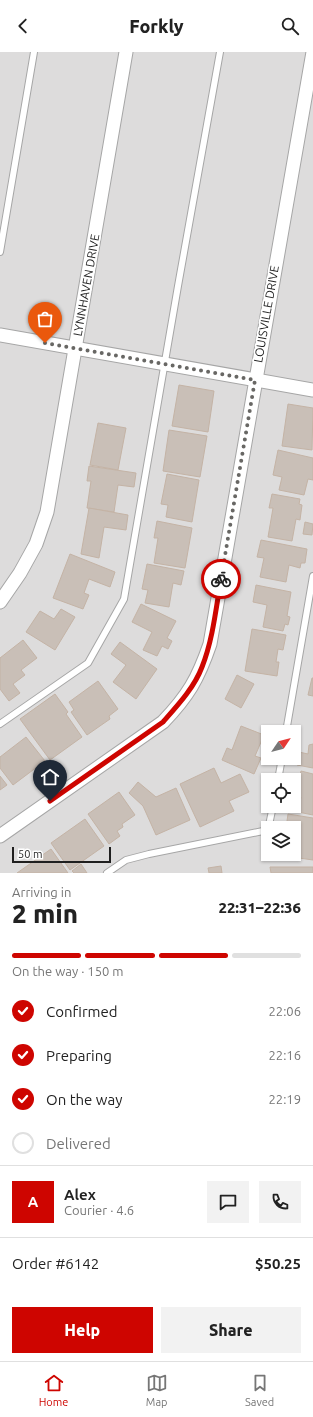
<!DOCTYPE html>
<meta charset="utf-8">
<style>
:root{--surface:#fff;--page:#f2f2f2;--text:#222;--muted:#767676;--line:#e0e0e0;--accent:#ce0500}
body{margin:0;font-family:Ubuntu,sans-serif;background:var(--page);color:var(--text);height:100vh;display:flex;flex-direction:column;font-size:15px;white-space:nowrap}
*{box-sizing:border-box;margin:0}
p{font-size:13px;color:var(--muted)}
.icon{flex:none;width:22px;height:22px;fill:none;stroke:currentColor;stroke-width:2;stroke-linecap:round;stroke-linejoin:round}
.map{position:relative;height:821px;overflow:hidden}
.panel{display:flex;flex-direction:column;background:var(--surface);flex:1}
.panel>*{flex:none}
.needle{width:26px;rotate:55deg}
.controls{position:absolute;left:261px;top:673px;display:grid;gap:8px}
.controls a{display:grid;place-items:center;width:40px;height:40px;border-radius:0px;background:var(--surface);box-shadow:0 1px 3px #0004;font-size:20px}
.scale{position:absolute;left:12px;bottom:10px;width:99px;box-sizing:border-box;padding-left:4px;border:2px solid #1f1f1f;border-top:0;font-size:11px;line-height:14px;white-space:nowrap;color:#1f1f1f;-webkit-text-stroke:3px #fff;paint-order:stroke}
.pin{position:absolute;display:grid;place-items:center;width:34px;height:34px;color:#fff;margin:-41px -17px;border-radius:50% 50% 50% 0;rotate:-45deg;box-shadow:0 0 4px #0007}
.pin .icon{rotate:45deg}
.courier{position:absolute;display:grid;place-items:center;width:40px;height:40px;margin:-20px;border:3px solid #ce0500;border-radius:50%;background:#fff;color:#222;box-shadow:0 1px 5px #0007}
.overview em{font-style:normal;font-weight:800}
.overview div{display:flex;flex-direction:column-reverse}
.overview{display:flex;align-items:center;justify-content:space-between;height:68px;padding:0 12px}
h1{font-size:26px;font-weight:800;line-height:30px}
.bar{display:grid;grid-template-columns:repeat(4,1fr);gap:6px 4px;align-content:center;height:48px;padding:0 12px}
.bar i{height:5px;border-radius:3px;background:var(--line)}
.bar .on{background:var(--accent)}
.bar p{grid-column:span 4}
.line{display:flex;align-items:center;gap:10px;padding:0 12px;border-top:1px solid var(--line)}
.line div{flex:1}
.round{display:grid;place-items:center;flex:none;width:42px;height:42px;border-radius:0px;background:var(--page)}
ol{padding:0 12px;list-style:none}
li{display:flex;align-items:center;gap:12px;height:44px}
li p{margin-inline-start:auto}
li .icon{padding:4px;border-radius:50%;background:var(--accent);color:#fff;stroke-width:4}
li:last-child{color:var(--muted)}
li i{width:22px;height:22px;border:2px solid var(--line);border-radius:50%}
.cta{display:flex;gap:8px;margin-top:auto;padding:8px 12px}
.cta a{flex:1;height:46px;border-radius:0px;background:var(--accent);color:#fff;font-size:16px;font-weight:800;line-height:46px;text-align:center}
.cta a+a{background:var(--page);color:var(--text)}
header{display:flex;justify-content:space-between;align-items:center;height:52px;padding:0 12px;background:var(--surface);font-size:18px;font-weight:800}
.tabs{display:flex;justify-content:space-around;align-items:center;height:56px;border-top:1px solid var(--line);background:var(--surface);font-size:11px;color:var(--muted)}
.tabs a{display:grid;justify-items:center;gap:2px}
.tabs .on{color:var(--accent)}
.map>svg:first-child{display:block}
.residential{fill:#dddcdc;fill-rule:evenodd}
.building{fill:#c9bfb7;stroke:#c4b3a5}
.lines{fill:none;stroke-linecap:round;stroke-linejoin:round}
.service-casing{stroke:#a6a6a6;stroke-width:8}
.minor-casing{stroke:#a6a6a6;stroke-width:15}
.service{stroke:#fff;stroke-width:6}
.minor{stroke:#fff;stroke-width:13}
.done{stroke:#686764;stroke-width:4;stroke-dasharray:0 7.2}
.route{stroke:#ce0500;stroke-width:5}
.labels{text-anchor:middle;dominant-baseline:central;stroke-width:3.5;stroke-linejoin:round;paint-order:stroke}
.street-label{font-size:12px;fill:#1f1f1f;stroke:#fff}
</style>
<header><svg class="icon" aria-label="back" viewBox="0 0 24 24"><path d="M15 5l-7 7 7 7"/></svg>Forkly<svg class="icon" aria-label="search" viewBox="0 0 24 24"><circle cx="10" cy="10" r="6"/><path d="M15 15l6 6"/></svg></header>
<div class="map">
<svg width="313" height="821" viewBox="0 0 313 821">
<rect width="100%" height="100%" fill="#f1ede4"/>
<path class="residential" d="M0 0H313V821H0ZM268 680H294V706H268ZM268 728H294V754H268ZM268 776H294V802H268Z"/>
<g class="building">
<path d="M179 333 214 339 208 380 172 374Z"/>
<path d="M288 352 313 356 312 398 282 394Z"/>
<path d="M98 371 126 376 118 418 90 413Z"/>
<path d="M169 378 207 384 200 425 163 419Z"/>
<path d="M278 398 313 406V428L308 427 304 443 279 438 282 425 273 423Z"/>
<path d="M89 414 136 421 134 435 118 433 114 460 87 456 91 429H87Z"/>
<path d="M167 422 199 428 192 470 166 465 168 453 161 452Z"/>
<path d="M272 442 300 447 299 452 302 453 300 468 296 467 292 489 268 485 273 456H269Z"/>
<path d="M89 456 128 463 126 478 104 475 99 506 81 502Z"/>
<path d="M157 469 192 476 185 516 154 511 158 486H154Z"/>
<path d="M305 470 313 472 312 483 303 482Z"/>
<path d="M261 488 307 497 305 511H301L300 516 289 513 286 530 260 525 264 506 257 505Z"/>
<path d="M70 502 115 520 110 535 89 527 84 541 89 543 83 557 53 546Z"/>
<path d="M147 512 184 519 181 533 173 531 169 555 145 551 148 538 142 537Z"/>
<path d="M256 533 291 540 287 564 290 565 288 573 285 572 283 579 263 575 267 553 253 550Z"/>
<path d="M141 552 176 569 167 586 172 589 168 597 162 594 157 604 143 598 152 580 132 570Z"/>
<path d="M61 557 75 565 55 598 26 580 40 559 54 567Z"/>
<path d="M252 577 286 583 283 598 278 597 276 610H279L277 624 245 619Z"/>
<path d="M23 588 37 606 21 618 25 623 13 632 20 641 9 649 0 637V606Z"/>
<path d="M120 590 157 617 136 647 113 630 126 613 111 602Z"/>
<path d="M237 623 254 632 241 656 225 647Z"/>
<path d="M312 626H313V644L308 643Z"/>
<path d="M98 629 118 657 109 664 110 667 87 683 71 660 74 658 69 650Z"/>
<path d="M55 642 68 660 66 662 82 685 50 708 20 667Z"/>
<path d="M241 674 264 683 255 704 261 706 254 722 222 708 227 696 232 698Z"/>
<path d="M26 685 45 709 13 733 0 716V705Z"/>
<path d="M313 692V716L297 713 299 700 308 702 309 693Z"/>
<path d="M214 716 221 731 240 722 249 740 229 749 234 759 200 775 180 732Z"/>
<path d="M301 719 313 722V763L298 760 301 745 296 744Z"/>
<path d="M0 724 7 733 0 738Z"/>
<path d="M138 730 156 745 176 736 190 768 156 783 143 754 129 741Z"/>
<path d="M119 740 135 763 122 772 123 775 117 779 120 784 109 792 88 762Z"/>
<path d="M288 762 313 766V808L292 805 293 802H294V776H286Z"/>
<path d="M85 767 104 794 70 818 51 791Z"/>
<path d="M51 797 68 821H17Z"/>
<path d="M81 812 87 821H74L72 819Z"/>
<path d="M221 814 222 821H209L208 816Z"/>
<path d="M270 815H313V821H271Z"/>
</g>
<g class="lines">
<g class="service-casing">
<g id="service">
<path d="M0 200 34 0"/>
<path d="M0 672 88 611 124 547 178 234 220 0"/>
<path d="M286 680 313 524"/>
<path d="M278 728 282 706"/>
<path d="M107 821 126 808 149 802 263 779 269 773 273 754"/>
</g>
</g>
<g class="minor-casing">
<g id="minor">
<path d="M0 283 313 338"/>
<path d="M0 550 20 521 36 492 47 460 126 0"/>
<path d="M0 784 163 670C188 644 198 627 210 592L313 0"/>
</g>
</g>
<use href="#service" class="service"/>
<use href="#minor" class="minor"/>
</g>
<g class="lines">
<path class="done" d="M45 291 255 328 221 527"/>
<path class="route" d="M50 749 163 670C178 653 194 636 202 615 213 587 216 556 221 527"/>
</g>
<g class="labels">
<g class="street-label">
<text transform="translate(86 233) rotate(-80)">LYNNHAVEN DRIVE</text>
<text transform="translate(266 262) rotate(-80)">LOUISVILLE DRIVE</text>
</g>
</g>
</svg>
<div class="controls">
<a><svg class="needle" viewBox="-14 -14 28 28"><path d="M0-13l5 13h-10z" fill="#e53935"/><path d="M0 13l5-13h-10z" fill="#767676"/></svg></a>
<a><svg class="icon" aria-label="locate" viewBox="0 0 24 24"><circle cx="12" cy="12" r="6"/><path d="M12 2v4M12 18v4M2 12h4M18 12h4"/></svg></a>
<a><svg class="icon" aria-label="layers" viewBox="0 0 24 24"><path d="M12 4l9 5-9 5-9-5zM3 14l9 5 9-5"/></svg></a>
</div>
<div class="scale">50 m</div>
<div class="pin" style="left:45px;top:291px;background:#ea580c"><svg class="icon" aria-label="bag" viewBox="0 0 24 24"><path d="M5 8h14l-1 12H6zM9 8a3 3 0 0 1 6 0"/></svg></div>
<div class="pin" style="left:50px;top:749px;background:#1f2937"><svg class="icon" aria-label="home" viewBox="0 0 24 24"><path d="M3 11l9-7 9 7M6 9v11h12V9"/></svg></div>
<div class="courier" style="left:221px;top:527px"><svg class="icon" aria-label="bike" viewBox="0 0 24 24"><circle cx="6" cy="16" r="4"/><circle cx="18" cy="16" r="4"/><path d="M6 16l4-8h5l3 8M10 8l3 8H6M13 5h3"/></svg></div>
</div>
<section class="panel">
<div class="overview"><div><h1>2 min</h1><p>Arriving in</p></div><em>22:31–22:36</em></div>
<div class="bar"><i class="on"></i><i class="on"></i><i class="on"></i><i></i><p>On the way · 150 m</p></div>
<ol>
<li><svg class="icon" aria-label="check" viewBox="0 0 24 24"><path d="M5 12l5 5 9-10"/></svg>Confirmed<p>22:06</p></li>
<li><svg class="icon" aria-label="check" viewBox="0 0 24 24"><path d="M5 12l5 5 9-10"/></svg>Preparing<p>22:16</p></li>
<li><svg class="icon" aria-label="check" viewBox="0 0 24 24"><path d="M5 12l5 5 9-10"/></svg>On the way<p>22:19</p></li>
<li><i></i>Delivered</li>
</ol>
<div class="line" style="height:72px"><b class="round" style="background:var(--accent);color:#fff">A</b><div><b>Alex</b><p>Courier · 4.6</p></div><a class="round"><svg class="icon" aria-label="chat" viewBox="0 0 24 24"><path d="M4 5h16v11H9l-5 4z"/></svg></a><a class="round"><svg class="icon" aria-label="phone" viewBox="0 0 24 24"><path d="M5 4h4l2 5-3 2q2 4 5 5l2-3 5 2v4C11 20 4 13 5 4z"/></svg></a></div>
<div class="line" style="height:52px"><div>Order #6142</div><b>$50.25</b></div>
<div class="cta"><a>Help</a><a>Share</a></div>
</section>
<nav class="tabs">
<a class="on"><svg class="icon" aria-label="home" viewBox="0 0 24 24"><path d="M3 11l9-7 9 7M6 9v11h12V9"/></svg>Home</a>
<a><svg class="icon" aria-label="map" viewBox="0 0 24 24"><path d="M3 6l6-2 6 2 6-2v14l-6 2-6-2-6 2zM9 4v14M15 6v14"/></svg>Map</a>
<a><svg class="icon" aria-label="saved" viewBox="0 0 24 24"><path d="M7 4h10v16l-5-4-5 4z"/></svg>Saved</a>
</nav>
